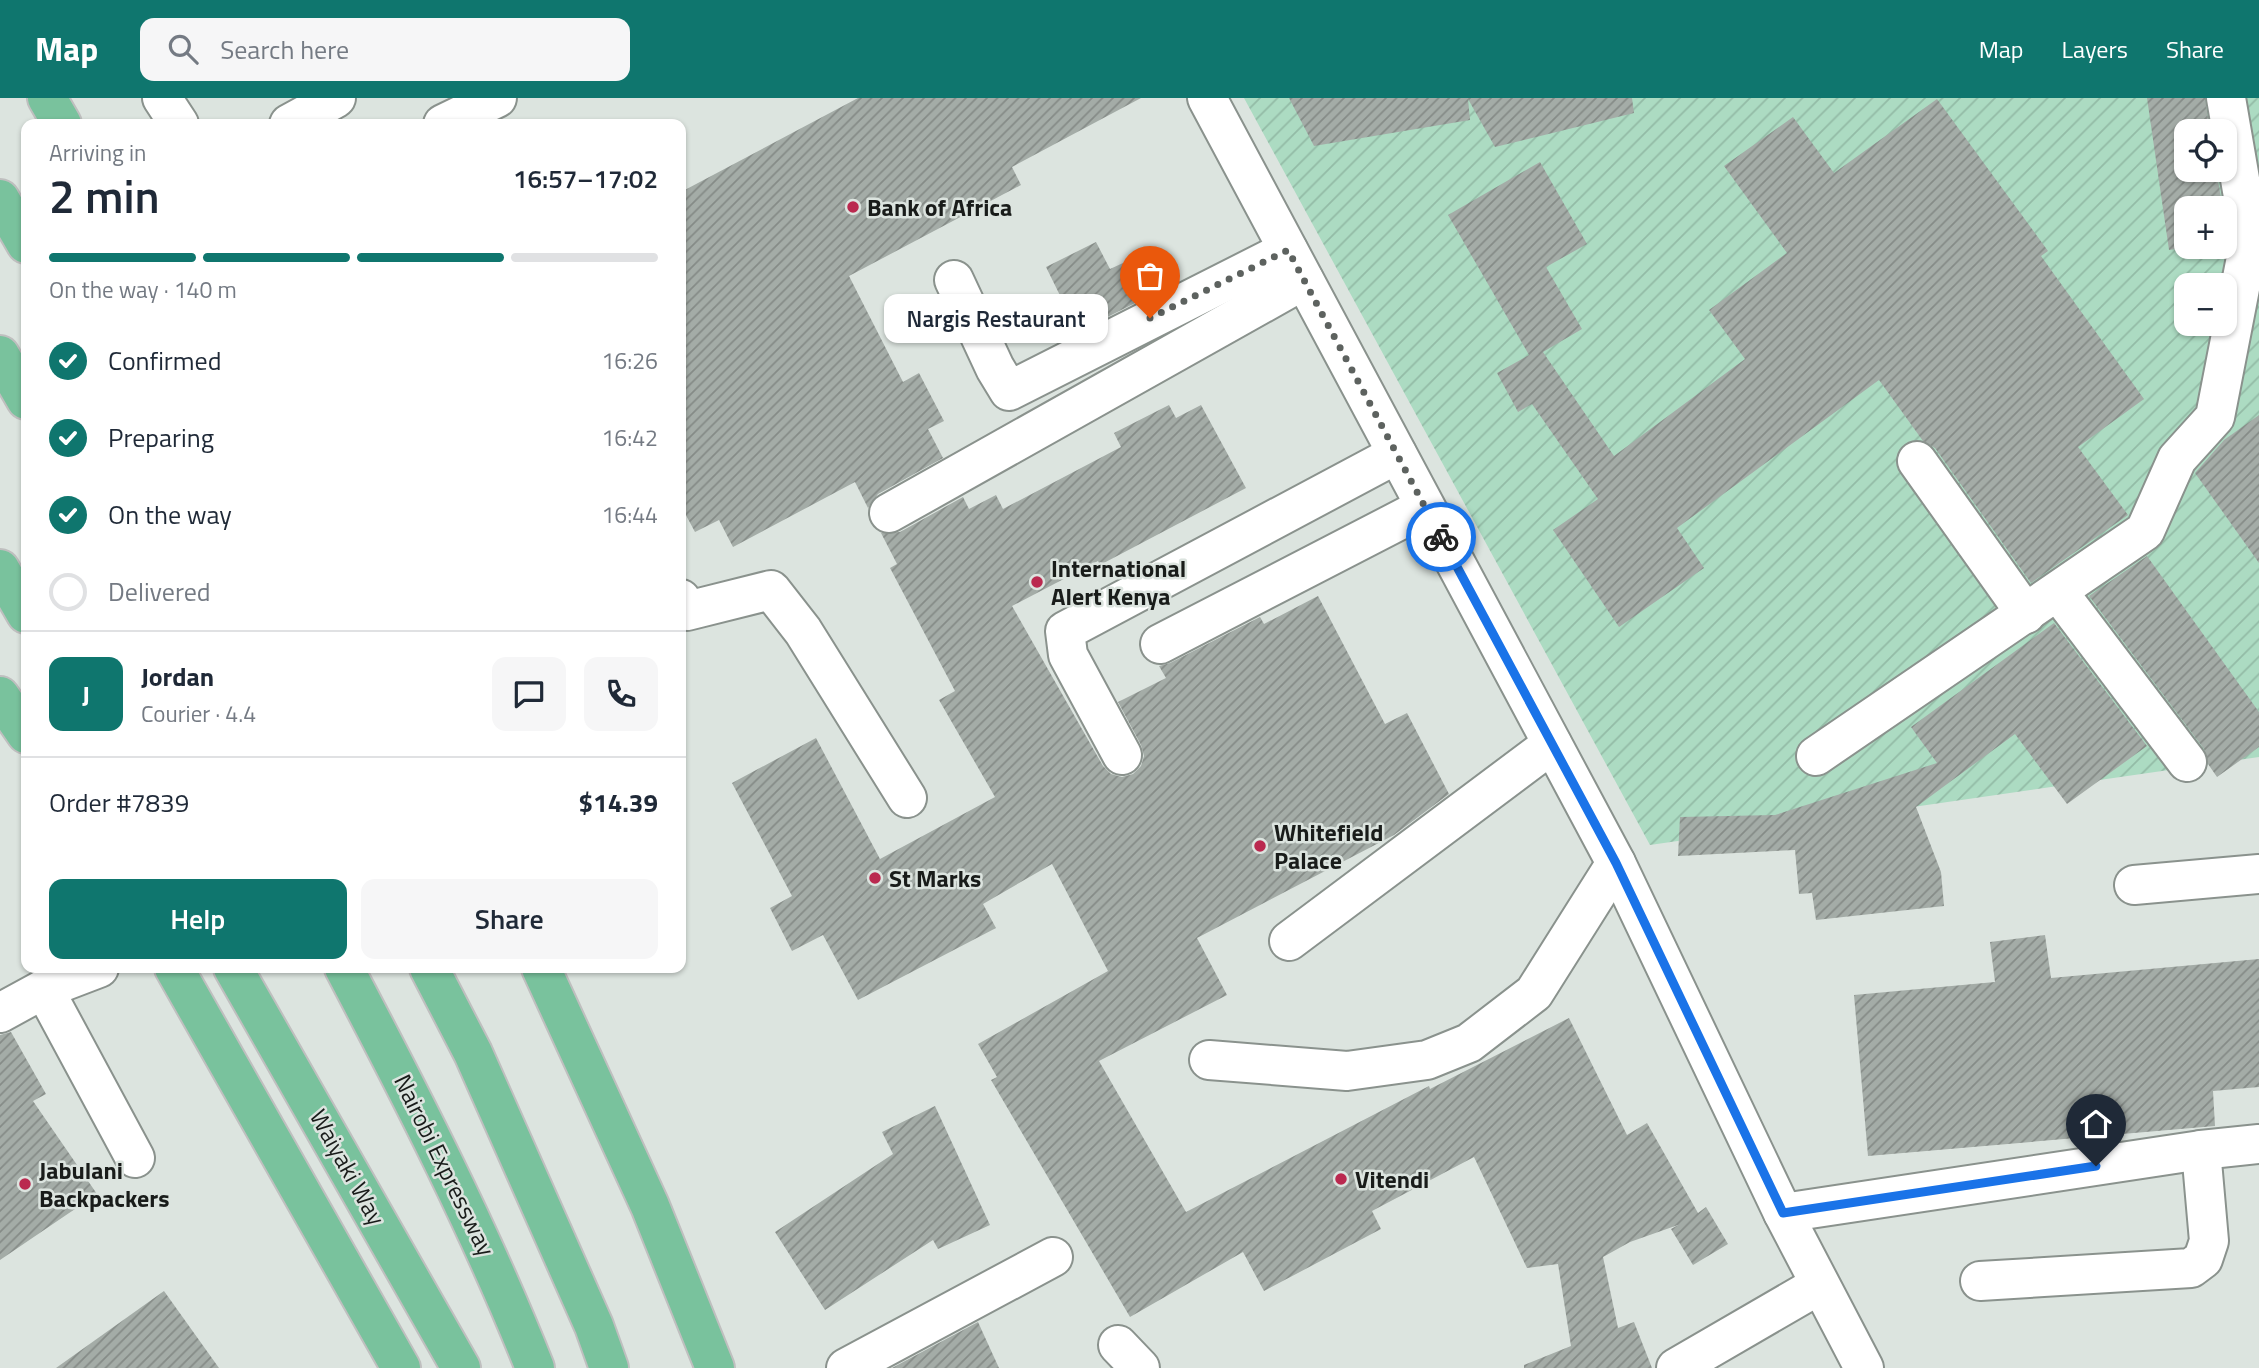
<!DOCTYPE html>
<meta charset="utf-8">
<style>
:root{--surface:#fff;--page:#f6f6f7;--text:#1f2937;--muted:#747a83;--line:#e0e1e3;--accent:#0f766e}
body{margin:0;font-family:"Titillium Web",sans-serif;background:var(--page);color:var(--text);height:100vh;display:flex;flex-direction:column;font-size:26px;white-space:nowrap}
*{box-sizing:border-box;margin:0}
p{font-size:23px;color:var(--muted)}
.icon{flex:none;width:38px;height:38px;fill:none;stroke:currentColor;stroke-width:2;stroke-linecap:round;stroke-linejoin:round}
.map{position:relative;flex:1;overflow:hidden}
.sheet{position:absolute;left:21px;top:21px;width:665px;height:854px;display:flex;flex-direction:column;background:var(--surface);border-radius:14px;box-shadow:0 2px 5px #0004}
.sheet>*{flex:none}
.controls{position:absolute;left:2174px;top:21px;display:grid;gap:14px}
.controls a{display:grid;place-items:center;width:63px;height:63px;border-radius:14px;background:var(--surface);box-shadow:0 2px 5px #0004;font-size:35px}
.pin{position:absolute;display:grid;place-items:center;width:60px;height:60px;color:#fff;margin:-72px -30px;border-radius:50% 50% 50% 0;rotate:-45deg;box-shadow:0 0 7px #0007}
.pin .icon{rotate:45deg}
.courier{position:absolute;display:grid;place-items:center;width:70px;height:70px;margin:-35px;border:5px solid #1a73e8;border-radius:50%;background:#fff;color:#222;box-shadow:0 2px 9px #0007}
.bubble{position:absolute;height:49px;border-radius:14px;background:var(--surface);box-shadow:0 2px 5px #0004;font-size:23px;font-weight:600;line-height:49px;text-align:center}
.headline em{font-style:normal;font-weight:600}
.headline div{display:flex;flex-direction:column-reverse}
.headline{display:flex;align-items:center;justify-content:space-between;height:119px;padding:0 28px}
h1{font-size:46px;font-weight:600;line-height:52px}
.bar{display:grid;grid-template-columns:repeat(4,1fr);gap:10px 7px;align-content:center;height:84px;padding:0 28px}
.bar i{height:9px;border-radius:5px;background:var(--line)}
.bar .on{background:var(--accent)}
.bar p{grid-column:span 4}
.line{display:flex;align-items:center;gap:18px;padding:0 28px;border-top:2px solid var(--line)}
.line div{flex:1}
.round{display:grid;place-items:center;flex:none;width:74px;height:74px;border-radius:14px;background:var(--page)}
ol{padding:0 28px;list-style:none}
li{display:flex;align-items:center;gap:21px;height:77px}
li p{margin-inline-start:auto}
li .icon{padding:7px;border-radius:50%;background:var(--accent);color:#fff;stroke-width:4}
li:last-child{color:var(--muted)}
li i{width:38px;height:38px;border:4px solid var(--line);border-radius:50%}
.action{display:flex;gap:14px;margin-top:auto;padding:14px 28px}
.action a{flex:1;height:80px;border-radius:14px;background:var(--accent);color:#fff;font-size:28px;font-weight:600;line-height:80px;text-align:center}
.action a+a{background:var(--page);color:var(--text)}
header{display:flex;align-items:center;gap:42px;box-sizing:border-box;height:98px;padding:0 35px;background:var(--accent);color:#fff}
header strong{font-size:33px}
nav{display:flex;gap:38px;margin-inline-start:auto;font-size:24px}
.search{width:490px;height:63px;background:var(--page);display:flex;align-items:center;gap:18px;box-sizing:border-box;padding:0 24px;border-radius:14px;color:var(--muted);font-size:26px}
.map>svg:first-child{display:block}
.garden{fill:url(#garden-furrows);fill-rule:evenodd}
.building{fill:url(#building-hatch)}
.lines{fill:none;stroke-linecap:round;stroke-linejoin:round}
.minor-casing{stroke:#8a928d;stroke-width:42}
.highway-casing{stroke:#bfbfbf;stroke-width:42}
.minor{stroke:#fff;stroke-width:38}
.highway{stroke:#79c29d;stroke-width:38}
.done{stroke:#5d625f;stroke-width:7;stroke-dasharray:0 12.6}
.route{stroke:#1a73e8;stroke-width:9}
.poi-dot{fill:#ba294f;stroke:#dce4df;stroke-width:2.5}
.labels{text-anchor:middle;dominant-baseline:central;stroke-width:5;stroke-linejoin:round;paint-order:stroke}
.poi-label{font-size:24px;font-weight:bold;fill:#191c1a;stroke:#dce4df;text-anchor:start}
.street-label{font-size:24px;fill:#191c1a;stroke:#dce4df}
</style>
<header>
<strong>Map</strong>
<div class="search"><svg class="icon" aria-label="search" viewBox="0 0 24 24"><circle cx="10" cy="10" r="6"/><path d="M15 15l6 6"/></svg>Search here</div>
<nav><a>Map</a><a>Layers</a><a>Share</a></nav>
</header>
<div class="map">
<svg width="2259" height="1270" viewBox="0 0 2259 1270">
<defs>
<pattern id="garden-furrows" width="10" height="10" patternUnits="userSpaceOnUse" patternTransform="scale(1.75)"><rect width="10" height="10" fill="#acdbc2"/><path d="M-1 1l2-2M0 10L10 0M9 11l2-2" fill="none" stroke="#93bba6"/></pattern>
<pattern id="building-hatch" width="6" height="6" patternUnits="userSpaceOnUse" patternTransform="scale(1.75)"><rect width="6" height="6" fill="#a4aca7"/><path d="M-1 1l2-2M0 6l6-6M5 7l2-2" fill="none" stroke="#858b87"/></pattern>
</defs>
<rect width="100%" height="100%" fill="#dce4df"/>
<path class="garden" d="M1244 0H2259V659L1650 747ZM2186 33H2224V72H2186ZM2186 110H2224V149H2186ZM2186 187H2224V226H2186Z"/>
<g class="building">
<path d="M858 0H1141L1012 69 1021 87 849 178 903 284 919 275 944 323 928 331 943 360 878 396 868 410 855 384 733 449 719 422 695 434 681 408V94Z"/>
<path d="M1289 0H1632L1634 15 1495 49 1468 1 1470 22 1314 48Z"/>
<path d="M2147 0H2205L2210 33H2186V72H2216L2223 110H2186V149H2191L2169 152Z"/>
<path d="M1937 1 2048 153 2041 158 2144 301 2078 349 2128 417 2031 485 1935 350 1923 343 1879 282 1677 430 1704 470 1619 529 1553 432 1598 401 1532 306 1518 314 1497 275 1529 257 1448 117 1540 64 1587 146 1546 169 1582 231 1543 254 1614 358 1745 261 1709 212 1787 155 1724 68 1793 19 1834 75Z"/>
<path d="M1096 144 1110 171 1123 165 1141 202 1078 234 1046 169Z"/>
<path d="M1169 307 1176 320 1201 307 1246 390 1100 467 1098 463 1012 508 1103 668 1111 676 1122 679 1133 676 1141 668 1144 658 1141 647 1118 604 1166 580 1159 568 1170 565 1260 519 1264 526 1318 498 1385 626 1407 615 1449 696 1394 737 1197 840 1227 897 1099 963 1186 1114 1429 988 1430 991 1569 920 1627 1037 1647 1025 1698 1115 1706 1109 1728 1146 1693 1167 1671 1131 1678 1127 1630 1144 1603 1159 1618 1230 1634 1224 1652 1270H1524V1267L1571 1248 1558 1166 1527 1170 1474 1059 1372 1113 1381 1131 1264 1193 1243 1154 1130 1219 991 982 997 979 978 946 1108 873 1052 766 983 806 996 830 858 902 823 837 792 853 770 810 792 798 732 685 816 640 880 761 995 699 939 602 955 593 890 470 897 466 881 435 900 434 963 399 969 411 996 397 1003 411 1121 349 1114 335Z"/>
<path d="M2259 317V465L2195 375 2224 342Z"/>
<path d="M2147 458 2259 614V649L2217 679 2208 666 2204 651 2089 498Z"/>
<path d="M2054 525 2147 648 2067 706 2015 636 1916 709 1941 774 1944 808 1816 822 1812 795 1799 796 1795 752 1678 758 1680 719 1775 717 1937 665 1911 629Z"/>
<path d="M2045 837 2051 880 2259 861V989L2213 993 2215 1028 1868 1058 1854 897 1995 884 1990 844Z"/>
<path d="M11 934 46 996 33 1003 97 1096 0 1162V937Z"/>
<path d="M935 1008 990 1127 938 1151 933 1142 825 1212 775 1134 893 1056 882 1034Z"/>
<path d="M164 1193 219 1270H56Z"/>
<path d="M978 1224 999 1270H892Z"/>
</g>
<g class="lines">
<g class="minor-casing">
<g id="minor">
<path d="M162 0 179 26"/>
<path d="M1207 0 1616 765 1783 1115 1864 1270"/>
<path d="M289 26 336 0"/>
<path d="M443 26 497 0"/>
<path d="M954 182 995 270 1009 293 1288 152"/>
<path d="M1917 363 2026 516"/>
<path d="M889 415 1304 182"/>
<path d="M2059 495 2187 664"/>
<path d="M681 501 687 513 771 492 803 533 907 700"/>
<path d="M1160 546 1425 409"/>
<path d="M1122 657 1068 557 1065 533 1397 356"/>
<path d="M1816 658 2145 433 2177 361 2215 319 2250 139 2226 0"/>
<path d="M2134 787 2259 776"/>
<path d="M1289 843 1552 646"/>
<path d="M44 891 135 1060"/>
<path d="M0 915 44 891 99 870"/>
<path d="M1209 962 1347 973 1427 962 1469 945 1534 895 1616 765"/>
<path d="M1783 1115 2201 1052 2259 1046"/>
<path d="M1980 1183 2191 1170 2203 1161 2209 1143 2201 1052"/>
<path d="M1118 1247 1140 1270"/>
<path d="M846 1270 1053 1159"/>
<path d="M1676 1270 1819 1187"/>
</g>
</g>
<g class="highway-casing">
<g id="highway">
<path d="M47 0 62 26"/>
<path d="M0 101 26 146"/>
<path d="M0 257 26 302"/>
<path d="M0 471 26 516"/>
<path d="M0 598 26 636"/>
<path d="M174 870 401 1270"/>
<path d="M233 870 461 1270"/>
<path d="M344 870C413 1001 480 1132 535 1270"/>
<path d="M429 870 473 955 594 1228 609 1270"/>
<path d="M541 870 650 1108 715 1270"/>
</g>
</g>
<use href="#minor" class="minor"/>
<use href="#highway" class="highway"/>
</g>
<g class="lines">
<path class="done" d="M1150 220 1288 152 1441 439"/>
<path class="route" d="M1441 439 1616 765 1783 1115 2096 1068"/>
</g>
<g class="poi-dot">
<circle cx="853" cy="109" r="7"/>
<circle cx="1037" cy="484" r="7"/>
<circle cx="1260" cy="748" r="7"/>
<circle cx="875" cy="780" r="7"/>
<circle cx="1341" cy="1081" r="7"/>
<circle cx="25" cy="1086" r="7"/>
</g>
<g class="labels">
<g class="poi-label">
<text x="867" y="109">Bank of Africa</text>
<text x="1051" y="470">International<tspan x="1051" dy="28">Alert Kenya</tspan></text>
<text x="1274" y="734">Whitefield<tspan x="1274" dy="28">Palace</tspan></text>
<text x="889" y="780">St Marks</text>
<text x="39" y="1072">Jabulani<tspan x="39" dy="28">Backpackers</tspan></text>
<text x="1355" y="1081">Vitendi</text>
</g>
<g class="street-label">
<text transform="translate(445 1067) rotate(64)">Nairobi Expressway</text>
<text transform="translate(348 1069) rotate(61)">Waiyaki Way</text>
</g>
</g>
</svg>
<div class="controls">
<a><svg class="icon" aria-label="locate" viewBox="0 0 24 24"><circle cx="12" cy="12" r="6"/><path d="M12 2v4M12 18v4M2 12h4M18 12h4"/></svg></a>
<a>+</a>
<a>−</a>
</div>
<div class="pin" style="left:1150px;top:220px;background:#ea580c"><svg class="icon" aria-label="bag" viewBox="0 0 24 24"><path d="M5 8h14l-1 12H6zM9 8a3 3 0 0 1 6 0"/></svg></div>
<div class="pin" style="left:2096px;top:1068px;background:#1f2937"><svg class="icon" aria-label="home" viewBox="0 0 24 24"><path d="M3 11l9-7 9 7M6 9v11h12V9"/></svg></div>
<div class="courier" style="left:1441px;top:439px"><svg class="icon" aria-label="bike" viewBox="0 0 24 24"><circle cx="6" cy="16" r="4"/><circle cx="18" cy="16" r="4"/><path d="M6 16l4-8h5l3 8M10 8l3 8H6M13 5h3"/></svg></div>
<div class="bubble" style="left:884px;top:196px;width:224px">Nargis Restaurant</div>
<section class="sheet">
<div class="headline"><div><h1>2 min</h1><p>Arriving in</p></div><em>16:57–17:02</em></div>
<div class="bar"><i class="on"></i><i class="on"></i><i class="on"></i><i></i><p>On the way · 140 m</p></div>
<ol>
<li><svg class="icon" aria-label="check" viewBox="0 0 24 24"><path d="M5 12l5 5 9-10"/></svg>Confirmed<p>16:26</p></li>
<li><svg class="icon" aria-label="check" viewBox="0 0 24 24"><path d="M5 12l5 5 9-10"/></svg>Preparing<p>16:42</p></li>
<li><svg class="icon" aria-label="check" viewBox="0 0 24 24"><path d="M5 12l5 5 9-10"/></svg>On the way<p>16:44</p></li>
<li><i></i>Delivered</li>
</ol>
<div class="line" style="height:126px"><b class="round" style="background:var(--accent);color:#fff">J</b><div><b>Jordan</b><p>Courier · 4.4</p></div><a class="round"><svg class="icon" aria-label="chat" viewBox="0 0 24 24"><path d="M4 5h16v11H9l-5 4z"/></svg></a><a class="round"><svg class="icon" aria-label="phone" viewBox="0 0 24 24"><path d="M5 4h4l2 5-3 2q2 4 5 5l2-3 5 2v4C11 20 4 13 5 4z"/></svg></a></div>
<div class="line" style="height:91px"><div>Order #7839</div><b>$14.39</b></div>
<div class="action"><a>Help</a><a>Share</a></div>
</section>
</div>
